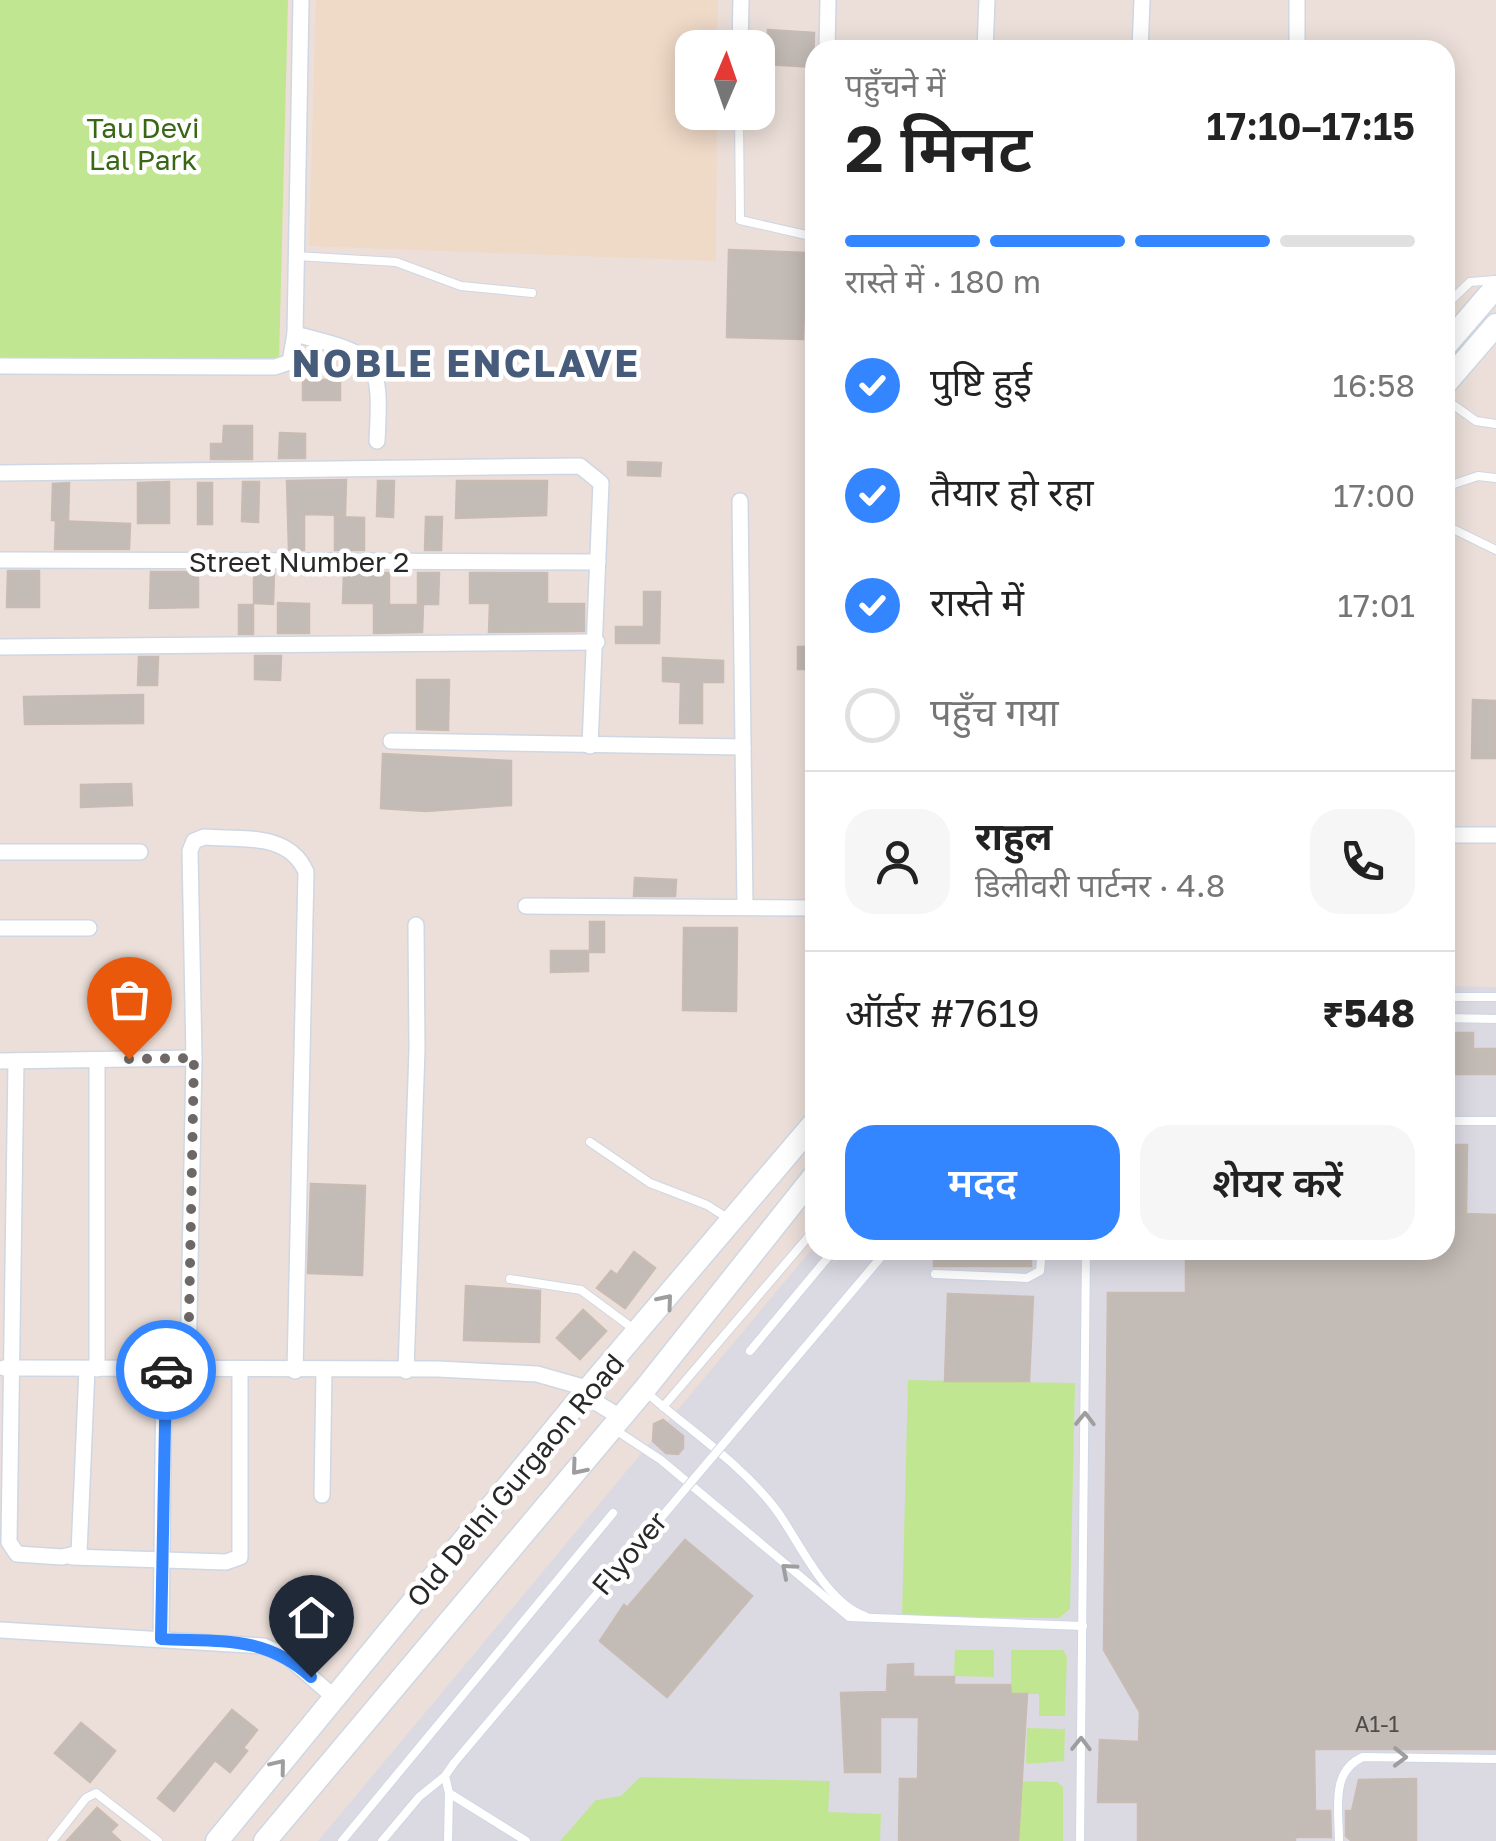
<!DOCTYPE html>
<html lang="hi">
<meta charset="utf-8">
<style>
:root{--surface:#fff;--page:#f6f6f6;--text:#222;--muted:#767676;--line:#e0e0e0;--accent:#3386ff}
body{margin:0;font-family:"Golos Text","Noto Sans Devanagari",sans-serif;background:var(--page);color:var(--text);height:100vh;display:flex;flex-direction:column;font-size:38px;white-space:nowrap}
*{box-sizing:border-box;margin:0}
p{font-size:32px;color:var(--muted)}
.icon{flex:none;width:55px;height:55px;fill:none;stroke:currentColor;stroke-width:2;stroke-linecap:round;stroke-linejoin:round}
.map{position:relative;flex:1;overflow:hidden}
.panel{position:absolute;left:805px;top:40px;width:650px;height:1220px;display:flex;flex-direction:column;background:var(--surface);border-radius:30px;box-shadow:0 5px 25px #0003}
.panel>*{flex:none}
.needle{width:65px;rotate:2deg}
.tools{position:absolute;left:675px;top:30px;display:grid;gap:20px}
.tools a{display:grid;place-items:center;width:100px;height:100px;border-radius:20px;background:var(--surface);box-shadow:0 5px 25px #0003;font-size:50px}
.pin{position:absolute;display:grid;place-items:center;width:85px;height:85px;color:#fff;margin:-102px -42px;border-radius:50% 50% 50% 0;rotate:-45deg;box-shadow:0 0 10px #0007}
.pin .icon{rotate:45deg}
.courier{position:absolute;display:grid;place-items:center;width:100px;height:100px;margin:-50px;border:8px solid #3386ff;border-radius:50%;background:#fff;color:#222;box-shadow:0 2px 12px #0007}
.head em{font-style:normal;font-weight:600}
.head div{display:flex;flex-direction:column-reverse}
.head{display:flex;align-items:center;justify-content:space-between;height:170px;padding:0 40px}
h1{font-size:65px;font-weight:600;line-height:75px}
.bar{display:grid;grid-template-columns:repeat(4,1fr);gap:15px 10px;align-content:center;height:120px;padding:0 40px}
.bar i{height:12px;border-radius:8px;background:var(--line)}
.bar .current{background:var(--accent)}
.bar p{grid-column:span 4}
.line{display:flex;align-items:center;gap:25px;padding:0 40px;border-top:2px solid var(--line)}
.line div{flex:1}
.round{display:grid;place-items:center;flex:none;width:105px;height:105px;border-radius:30px;background:var(--page)}
ol{padding:0 40px;list-style:none}
li{display:flex;align-items:center;gap:30px;height:110px}
li p{margin-inline-start:auto}
li .icon{padding:10px;border-radius:50%;background:var(--accent);color:#fff;stroke-width:4}
li:last-child{color:var(--muted)}
li i{width:55px;height:55px;border:5px solid var(--line);border-radius:50%}
.cta{display:flex;gap:20px;margin-top:auto;padding:20px 40px}
.cta a{flex:1;height:115px;border-radius:30px;background:var(--accent);color:#fff;font-size:40px;font-weight:600;line-height:115px;text-align:center}
.cta a+a{background:var(--page);color:var(--text)}
.map>svg:first-child{display:block}
.industrial{fill:#dbdae3}
.education{fill:#efd9c7}
.green{fill:#c1e692}
.building{fill:#c3bbb5;stroke:#c7bbb3;stroke-width:2.5}
.lines{fill:none;stroke-linecap:round;stroke-linejoin:round}
.service-casing{stroke:#ced7e3;stroke-width:10}
.minor-casing{stroke:#ced7e3;stroke-width:18}
.secondary-casing{stroke:#ced7e3;stroke-width:25}
.service{stroke:#fff;stroke-width:8}
.minor{stroke:#fff;stroke-width:15}
.secondary{stroke:#fff;stroke-width:22}
.service-bridge-casing{stroke:#ced7e3;stroke-width:10;stroke-linecap:butt}
.service-bridge{stroke:#fff;stroke-width:8}
.oneway{stroke:#9e9e9e}
.done{stroke:#6d6866;stroke-width:10;stroke-dasharray:0 18}
.route{stroke:#3386ff;stroke-width:12}
.labels{text-anchor:middle;dominant-baseline:central;stroke-width:9;stroke-linejoin:round;paint-order:stroke}
.number-label{font-size:22px;fill:#4f4d4b}
.park-label{font-size:28px;fill:#396815;stroke:#fff}
.street-label{font-size:28px;fill:#282828;stroke:#fff}
.district-label{font-size:38px;font-weight:bold;letter-spacing:2.5px;fill:#475c7b;stroke:#fff}
</style>
<div class="map">
<svg width="1496" height="1841" viewBox="0 0 1496 1841">
<rect width="100%" height="100%" fill="#ecdfd9"/>
<path class="industrial" d="M1445 986 1496 987V1841H318L815 1245V1250H1445Z"/>
<path class="education" d="M316 0H718L717 47 692 48V112L717 113 716 261 309 246Z"/>
<g class="green">
<path d="M0 0H288L279 362H0Z"/>
<path d="M908 1380 1075 1383 1070 1609 1059 1618 902 1616Z"/>
<path d="M955 1650H994V1677L954 1676Z"/>
<path d="M1011 1650H1063L1067 1657 1065 1716H1039V1694H1011Z"/>
<path d="M1027 1728 1065 1729 1064 1761 1026 1764Z"/>
<path d="M640 1777 830 1781 828 1812 881 1814 880 1841H560L596 1800 621 1796Z"/>
<path d="M1020 1781 1057 1782 1063 1787V1841H1018Z"/>
</g>
<g class="building">
<path d="M768 30 814 33 813 67 766 64Z"/>
<path d="M729 250 806 253 803 339 727 337Z"/>
<rect x="303" y="380" width="37" height="20"/>
<path d="M224 426H252V459H211V444H223Z"/>
<path d="M280 433 305 434V458H279Z"/>
<path d="M628 462 661 463 660 476 628 475Z"/>
<path d="M346 480 345 515 304 514V550H289L287 481Z"/>
<path d="M378 481H394L393 517 377 516Z"/>
<path d="M457 481H547L546 515 456 518Z"/>
<path d="M169 482V523H138V483Z"/>
<path d="M243 482H259L258 522 242 521Z"/>
<path d="M69 483 68 521 52 520 53 484Z"/>
<rect x="198" y="483" width="14" height="41"/>
<path d="M335 517 364 518V550H335Z"/>
<path d="M426 517H442L441 550H425Z"/>
<path d="M56 521 130 524 129 549H55Z"/>
<path d="M8 571H39V607H7Z"/>
<path d="M151 572H198V607L150 608Z"/>
<path d="M254 572H274L273 604 254 603Z"/>
<path d="M344 572 389 573V605H423L422 632 374 633V603H343Z"/>
<path d="M418 573H439L438 604H418Z"/>
<path d="M470 573H547V604H584V631L489 632 490 603H470Z"/>
<path d="M644 592H660L659 643H616V627H644Z"/>
<path d="M278 603 309 604V633H278Z"/>
<rect x="239" y="605" width="14" height="29"/>
<rect x="798" y="647" width="17" height="22"/>
<path d="M255 656H281L280 680 255 679Z"/>
<path d="M139 657H158L157 685H138Z"/>
<path d="M663 658 723 661V682H702V723H680L681 682 663 681Z"/>
<path d="M417 680H449L448 730 417 729Z"/>
<path d="M143 695V723L25 724 24 697Z"/>
<path d="M1473 700 1496 701V758H1472Z"/>
<path d="M383 754 511 761V805L426 811 381 808Z"/>
<path d="M131 784 132 805 81 807V785Z"/>
<path d="M635 878 676 880 675 896H634Z"/>
<rect x="590" y="922" width="14" height="30"/>
<path d="M684 928H737L736 1011 683 1010Z"/>
<path d="M551 951H588V971L551 972Z"/>
<path d="M1447 1033H1473V1049H1496V1074H1447Z"/>
<path d="M1445 1145H1467L1466 1214 1496 1215V1749H1314L1315 1811H1330L1331 1837H1295V1841H1138V1802H1098L1100 1740 1139 1742 1140 1712 1104 1650 1108 1293H1186V1250H1445Z"/>
<path d="M311 1184 365 1186 362 1275 308 1273Z"/>
<rect x="934" y="1250" width="97" height="16"/>
<path d="M634 1252 655 1268 625 1308 597 1288 611 1271 617 1275Z"/>
<path d="M466 1286 540 1291 539 1342 464 1340Z"/>
<path d="M948 1294 1033 1297 1029 1381H945Z"/>
<path d="M583 1310 606 1331 580 1359 557 1338Z"/>
<path d="M663 1420 683 1436V1448L678 1454 666 1453 653 1441 654 1424Z"/>
<path d="M685 1540 752 1596 667 1697 600 1641 624 1605 627 1608Z"/>
<path d="M303 1625 319 1639 304 1656 286 1643Z"/>
<path d="M913 1664V1677H954V1685H1010L1011 1694H1027L1018 1841H899L900 1779H918L919 1717H880V1772H845L841 1693 887 1692 888 1665Z"/>
<path d="M232 1710 257 1730 243 1748 247 1751 230 1772 215 1760 174 1811 158 1798Z"/>
<path d="M81 1723 115 1751 90 1782 55 1753Z"/>
<path d="M1416 1779V1841H1352L1346 1836V1811H1352L1359 1780Z"/>
<path d="M97 1808 117 1825 110 1832 120 1841H67Z"/>
</g>
<g class="lines">
<g class="service-casing">
<g id="service">
<path d="M739 112 740 220 815 237"/>
<path d="M296 256 396 262 461 286 532 293"/>
<path d="M1445 306 1470 282 1495 280"/>
<path d="M1445 399 1476 421 1496 424"/>
<path d="M1445 487 1478 476 1496 478"/>
<path d="M1445 525 1496 550"/>
<path d="M1445 997H1496"/>
<path d="M1445 1018 1496 1019"/>
<path d="M1445 1121H1496"/>
<path d="M590 1142 650 1183 707 1205 729 1219"/>
<path d="M935 1274 1027 1278 1040 1271 1042 1250"/>
<path d="M510 1279 581 1290 635 1330"/>
<path d="M750 1351 834 1250"/>
<path d="M646 1392C689 1430 743 1465 777 1511 800 1543 826 1603 865 1616"/>
<path d="M663 1407 815 1229"/>
<path d="M614 1429 661 1460 849 1617 1083 1626"/>
<path d="M454 1763 445 1776 449 1793 526 1841"/>
<path d="M52 1841 86 1798 96 1793 158 1841"/>
<path d="M342 1841 613 1513"/>
<path d="M382 1841 419 1797 445 1776"/>
<path d="M448 1841 449 1793"/>
<path d="M1080 1841 1086 1250"/>
<path d="M1339 1841C1339 1810 1330 1771 1363 1757L1496 1759"/>
</g>
</g>
<g class="minor-casing">
<g id="minor">
<path d="M1297 0V50"/>
<path d="M740 48 741 0"/>
<path d="M827 50 828 0"/>
<path d="M985 50 987 0"/>
<path d="M1140 50 1142 0"/>
<path d="M295 334C376 355 382 354 377 441"/>
<path d="M0 366 275 367 290 362 295 334 301 0"/>
<path d="M0 473 580 466 601 483 590 746"/>
<path d="M740 501 745 907"/>
<path d="M0 560 598 562"/>
<path d="M0 647 597 642"/>
<path d="M391 741 743 747"/>
<path d="M1445 835H1496"/>
<path d="M0 852H140"/>
<path d="M526 906 815 908"/>
<path d="M0 928H89"/>
<path d="M0 1061 194 1058"/>
<path d="M16 1061 9 1542 17 1554 62 1557 79 1553 87 1369"/>
<path d="M4 1368 438 1369 537 1374 590 1389"/>
<path d="M97 1369V1060"/>
<path d="M188 1370 194 1058 190 851 194 841 204 837C242 840 289 832 306 872L295 1371"/>
<path d="M406 1371 417 1050 416 925"/>
<path d="M584 1395 620 1417"/>
<path d="M322 1495 324 1371"/>
<path d="M72 1557 226 1562 240 1557V1370"/>
<path d="M0 1630 264 1646 288 1657 334 1697"/>
<path d="M161 1639 164 1370"/>
</g>
</g>
<g class="secondary-casing">
<g id="secondary">
<path d="M1445 346 1496 287"/>
<path d="M1445 384 1496 325"/>
<path d="M217 1841 578 1401 815 1122"/>
<path d="M265 1841 644 1390 815 1175"/>
</g>
</g>
<use href="#service" class="service"/>
<use href="#minor" class="minor"/>
<use href="#secondary" class="secondary"/>
<g class="service-bridge-casing">
<path id="service-bridge" d="M454 1763 887 1250"/>
</g>
<use href="#service-bridge" class="service-bridge"/>
</g>
<defs><path id="oneway-chevron" d="M-2-3.5L2.5 0L-2 3.5" fill="none" stroke-width="1.6" stroke-linecap="round" stroke-linejoin="round" transform="scale(2.5)"/></defs>
<g class="oneway">
<use href="#oneway-chevron" transform="translate(666 1301) rotate(-50)"/>
<use href="#oneway-chevron" transform="translate(1085 1419) rotate(-89)"/>
<use href="#oneway-chevron" transform="translate(578 1468) rotate(130)"/>
<use href="#oneway-chevron" transform="translate(788 1570) rotate(-139)"/>
<use href="#oneway-chevron" transform="translate(1081 1744) rotate(-89)"/>
<use href="#oneway-chevron" transform="translate(1400 1757) rotate(1)"/>
<use href="#oneway-chevron" transform="translate(279 1766) rotate(-51)"/>
</g>
<g class="lines">
<path class="done" d="M129 1059 194 1058 188 1370H166"/>
<path class="route" d="M166 1370 161 1639C221 1642 264 1635 311 1677"/>
</g>
<g class="labels">
<g class="number-label">
<text x="1377" y="1723">A1-1</text>
</g>
<g class="park-label">
<text x="143" y="127">Tau Devi<tspan x="143" dy="32">Lal Park</tspan></text>
</g>
<g class="street-label">
<text x="299" y="561">Street Number 2</text>
<text transform="translate(515 1480) rotate(-50)">Old Delhi Gurgaon Road</text>
<text transform="translate(629 1553) rotate(-50)">Flyover</text>
</g>
<g class="district-label">
<text x="466" y="362">NOBLE ENCLAVE</text>
</g>
</g>
</svg>
<div class="tools">
<a><svg class="needle" viewBox="-14 -14 28 28"><path d="M0-13l5 13h-10z" fill="#e53935"/><path d="M0 13l5-13h-10z" fill="#767676"/></svg></a>
</div>
<div class="pin" style="left:129px;top:1059px;background:#ea580c"><svg class="icon" aria-label="bag" viewBox="0 0 24 24"><path d="M5 8h14l-1 12H6zM9 8a3 3 0 0 1 6 0"/></svg></div>
<div class="pin" style="left:311px;top:1677px;background:#1f2937"><svg class="icon" aria-label="home" viewBox="0 0 24 24"><path d="M3 11l9-7 9 7M6 9v11h12V9"/></svg></div>
<div class="courier" style="left:166px;top:1370px"><svg class="icon" aria-label="car" viewBox="0 0 24 24"><path d="M5 17H2v-5l4-1 3-4h7l3 4 3 1v5h-3M9 17h6M6 11h13"/><circle cx="7" cy="17" r="2"/><circle cx="17" cy="17" r="2"/></svg></div>
<section class="panel">
<div class="head"><div><h1>2 मिनट</h1><p>पहुँचने में</p></div><em>17:10–17:15</em></div>
<div class="bar"><i class="current"></i><i class="current"></i><i class="current"></i><i></i><p>रास्ते में · 180 m</p></div>
<ol>
<li><svg class="icon" aria-label="check" viewBox="0 0 24 24"><path d="M5 12l5 5 9-10"/></svg>पुष्टि हुई<p>16:58</p></li>
<li><svg class="icon" aria-label="check" viewBox="0 0 24 24"><path d="M5 12l5 5 9-10"/></svg>तैयार हो रहा<p>17:00</p></li>
<li><svg class="icon" aria-label="check" viewBox="0 0 24 24"><path d="M5 12l5 5 9-10"/></svg>रास्ते में<p>17:01</p></li>
<li><i></i>पहुँच गया</li>
</ol>
<div class="line" style="height:180px"><a class="round"><svg class="icon" aria-label="person" viewBox="0 0 24 24"><circle cx="12" cy="8" r="4"/><path d="M4 21q1-7 8-7t8 7"/></svg></a><div><b>राहुल</b><p>डिलीवरी पार्टनर · 4.8</p></div><a class="round"><svg class="icon" aria-label="phone" viewBox="0 0 24 24"><path d="M5 4h4l2 5-3 2q2 4 5 5l2-3 5 2v4C11 20 4 13 5 4z"/></svg></a></div>
<div class="line" style="height:130px"><div>ऑर्डर #7619</div><b>₹548</b></div>
<div class="cta"><a>मदद</a><a>शेयर करें</a></div>
</section>
</div>
